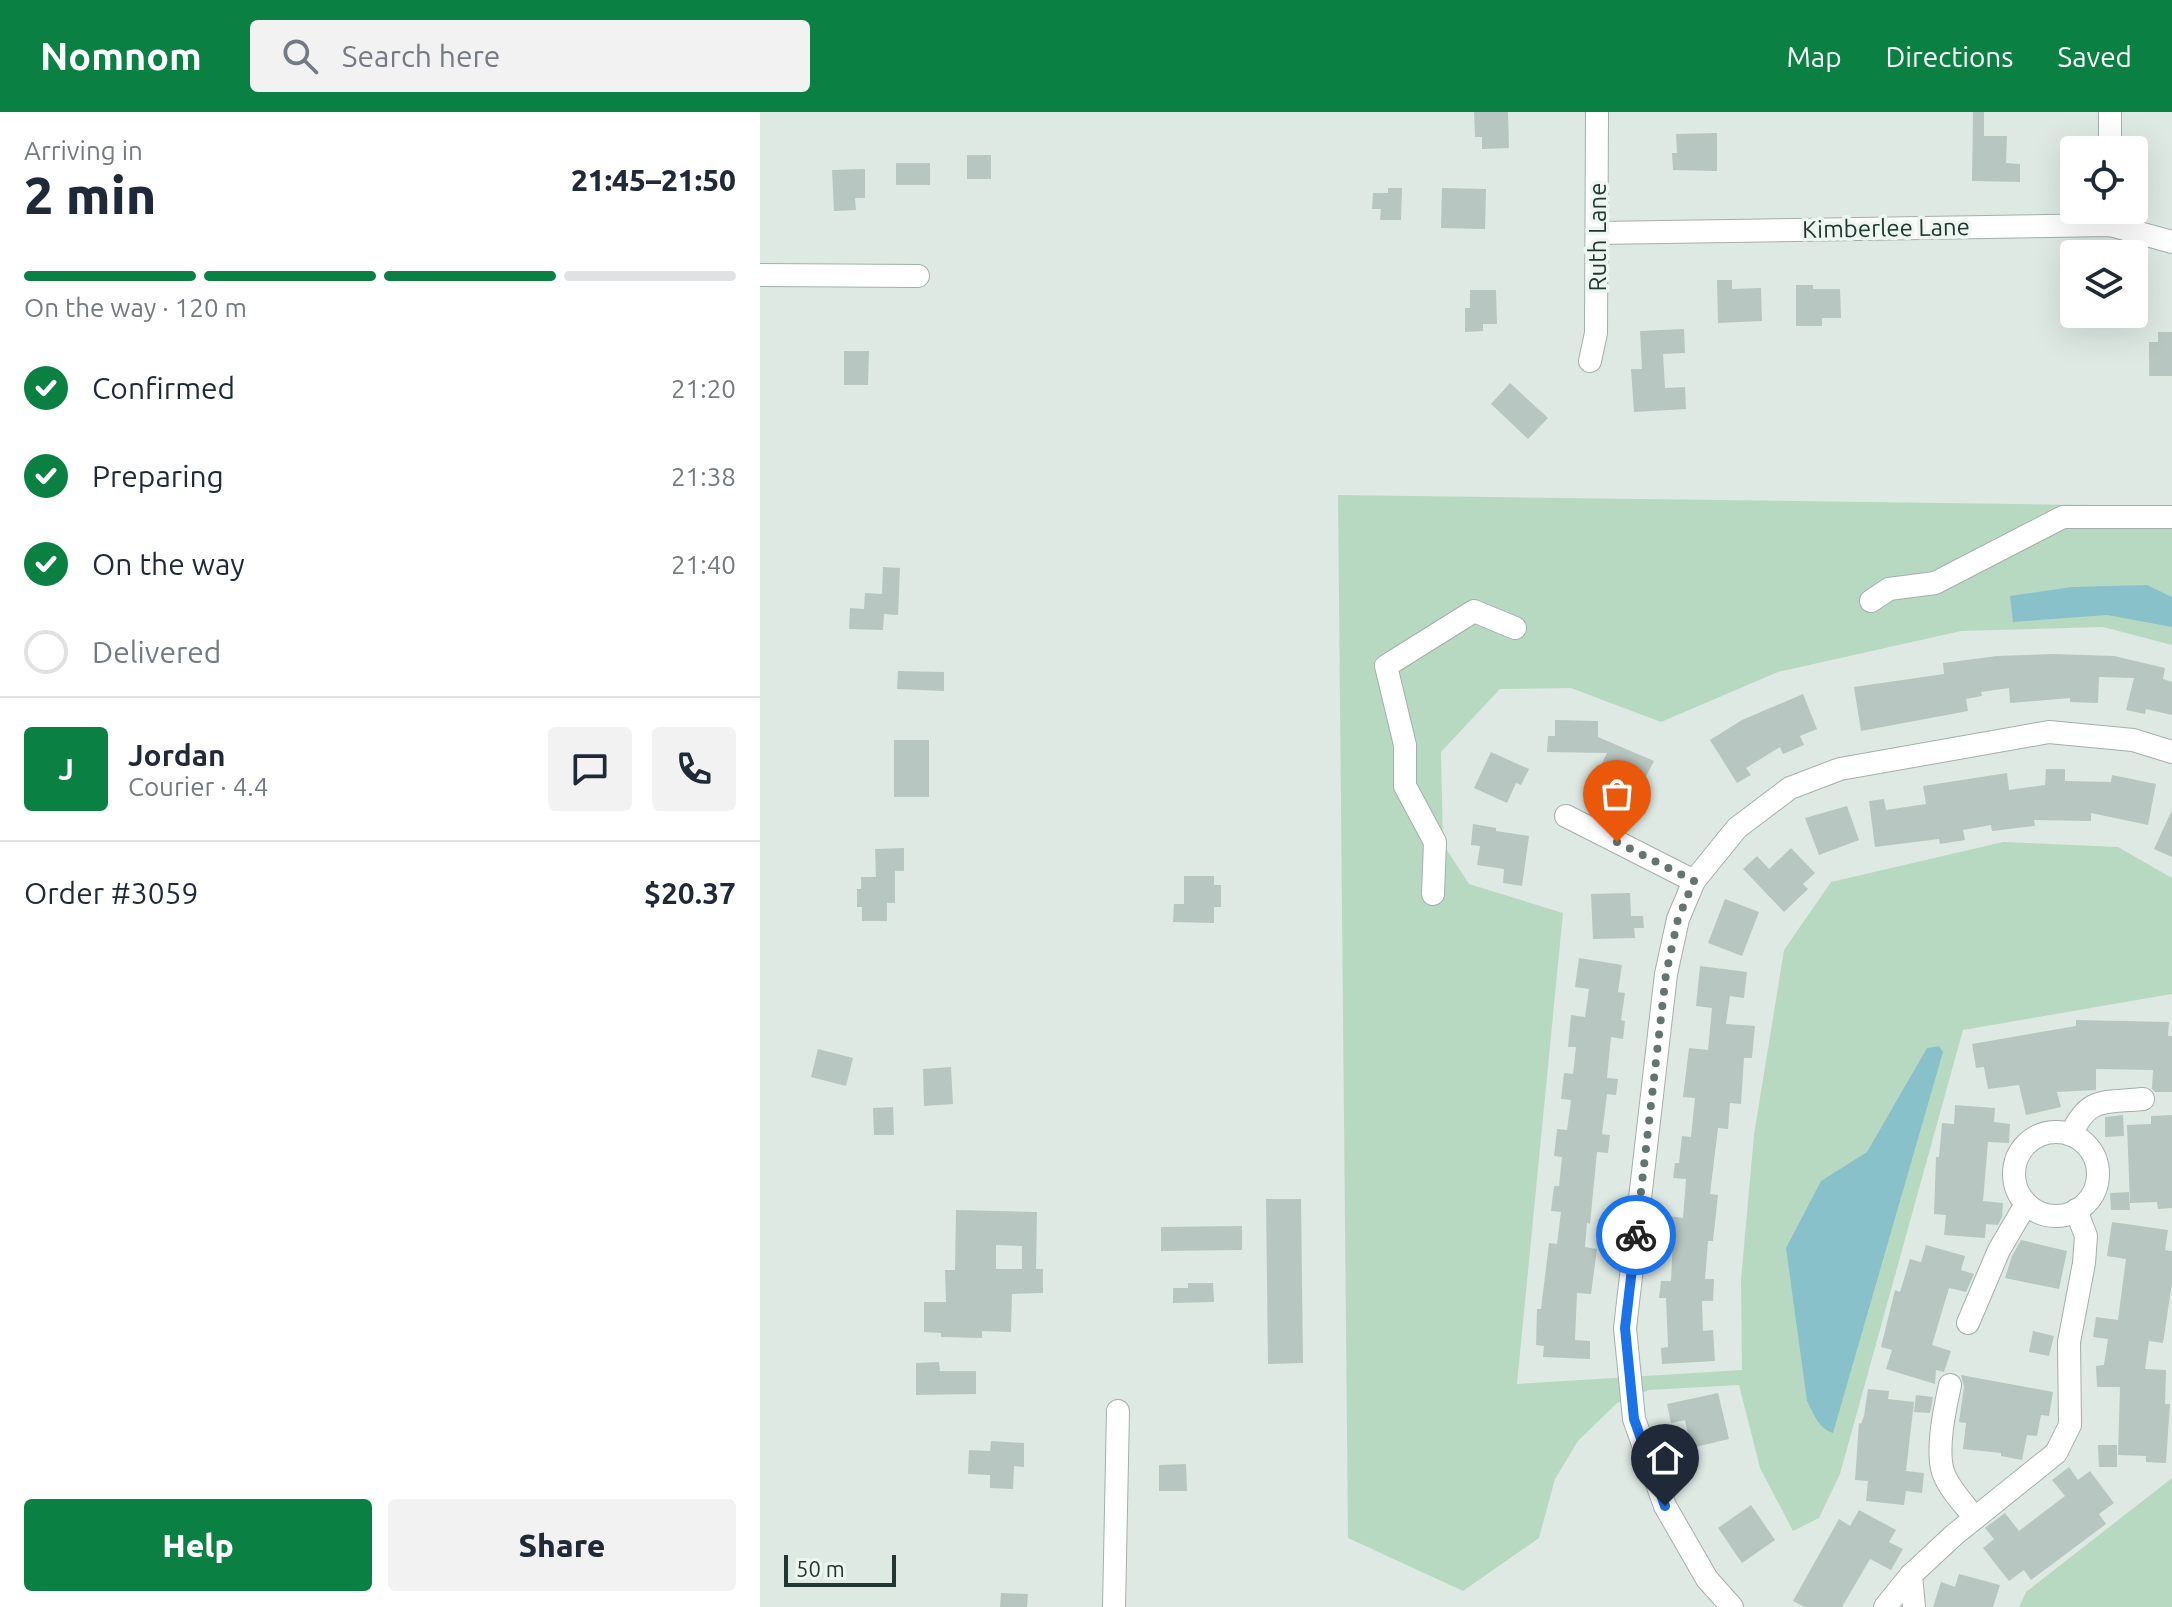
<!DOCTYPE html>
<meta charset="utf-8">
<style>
:root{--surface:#fff;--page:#f2f2f3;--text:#1f2937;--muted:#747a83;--line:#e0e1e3;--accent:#0b8043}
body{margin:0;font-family:Ubuntu,sans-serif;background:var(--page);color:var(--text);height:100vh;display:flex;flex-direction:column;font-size:30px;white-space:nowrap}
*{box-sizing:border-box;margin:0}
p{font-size:26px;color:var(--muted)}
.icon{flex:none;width:44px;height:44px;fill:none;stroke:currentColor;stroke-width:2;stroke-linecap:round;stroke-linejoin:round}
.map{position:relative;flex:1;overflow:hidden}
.side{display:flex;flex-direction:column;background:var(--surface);width:760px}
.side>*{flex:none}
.buttons{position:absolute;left:1300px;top:24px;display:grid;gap:16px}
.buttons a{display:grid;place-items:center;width:88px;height:88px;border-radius:8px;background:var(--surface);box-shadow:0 8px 32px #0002;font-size:40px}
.scale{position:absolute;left:24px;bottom:20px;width:112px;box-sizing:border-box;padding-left:8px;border:4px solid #213731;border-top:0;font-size:22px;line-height:28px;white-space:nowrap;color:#213731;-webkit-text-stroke:6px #eef6f2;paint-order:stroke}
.pin{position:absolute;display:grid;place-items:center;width:68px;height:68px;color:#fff;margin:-82px -34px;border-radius:50% 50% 50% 0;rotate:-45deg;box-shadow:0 0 8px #0007}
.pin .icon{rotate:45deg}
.courier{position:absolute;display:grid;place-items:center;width:80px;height:80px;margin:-40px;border:6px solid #1a73e8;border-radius:50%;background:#fff;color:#222;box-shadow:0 2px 10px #0007}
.head em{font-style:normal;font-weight:800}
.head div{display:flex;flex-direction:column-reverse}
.head{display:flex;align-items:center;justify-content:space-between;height:136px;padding:0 24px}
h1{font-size:52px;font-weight:800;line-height:60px}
.bar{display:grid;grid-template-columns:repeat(4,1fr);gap:12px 8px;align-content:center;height:96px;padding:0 24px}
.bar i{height:10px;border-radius:6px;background:var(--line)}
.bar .selected{background:var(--accent)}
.bar p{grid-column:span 4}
.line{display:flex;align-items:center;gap:20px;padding:0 24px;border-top:2px solid var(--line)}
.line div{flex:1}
.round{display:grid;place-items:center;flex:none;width:84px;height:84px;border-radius:8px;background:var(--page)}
ol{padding:0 24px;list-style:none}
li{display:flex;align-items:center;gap:24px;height:88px}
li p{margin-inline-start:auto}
li .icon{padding:8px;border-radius:50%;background:var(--accent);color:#fff;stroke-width:4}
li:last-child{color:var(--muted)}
li i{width:44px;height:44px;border:4px solid var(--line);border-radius:50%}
.action{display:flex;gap:16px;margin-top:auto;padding:16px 24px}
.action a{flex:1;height:92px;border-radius:8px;background:var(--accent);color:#fff;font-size:32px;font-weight:800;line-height:92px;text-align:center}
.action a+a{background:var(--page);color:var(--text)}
header{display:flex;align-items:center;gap:48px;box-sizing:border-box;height:112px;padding:0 40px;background:var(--accent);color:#fff}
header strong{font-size:38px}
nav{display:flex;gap:44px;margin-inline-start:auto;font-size:28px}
.search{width:560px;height:72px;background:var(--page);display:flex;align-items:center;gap:20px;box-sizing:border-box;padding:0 28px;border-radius:8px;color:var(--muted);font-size:30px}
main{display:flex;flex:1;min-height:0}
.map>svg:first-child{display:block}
.green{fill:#b8d9c1}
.water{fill:#89c1cb}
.building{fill:#b7c6c0;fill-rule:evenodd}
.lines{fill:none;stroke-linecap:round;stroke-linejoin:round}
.minor-casing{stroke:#a2b0ab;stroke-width:24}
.minor{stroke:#fff;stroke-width:22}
.done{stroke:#637570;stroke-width:8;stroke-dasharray:0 14.4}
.route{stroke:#1a73e8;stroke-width:10}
.labels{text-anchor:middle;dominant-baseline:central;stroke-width:7;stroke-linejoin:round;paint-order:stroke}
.street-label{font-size:24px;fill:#213731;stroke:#eef6f2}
</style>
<header>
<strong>Nomnom</strong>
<div class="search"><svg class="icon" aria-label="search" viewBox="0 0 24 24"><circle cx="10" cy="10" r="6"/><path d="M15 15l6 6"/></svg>Search here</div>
<nav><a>Map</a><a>Directions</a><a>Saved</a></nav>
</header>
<main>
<section class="side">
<div class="head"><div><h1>2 min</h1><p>Arriving in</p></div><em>21:45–21:50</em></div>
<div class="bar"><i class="selected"></i><i class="selected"></i><i class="selected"></i><i></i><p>On the way · 120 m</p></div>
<ol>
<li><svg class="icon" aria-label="check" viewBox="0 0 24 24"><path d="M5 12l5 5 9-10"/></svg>Confirmed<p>21:20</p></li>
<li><svg class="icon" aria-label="check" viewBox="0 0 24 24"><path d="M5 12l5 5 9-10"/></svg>Preparing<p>21:38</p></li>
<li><svg class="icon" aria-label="check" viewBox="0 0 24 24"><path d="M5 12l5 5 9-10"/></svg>On the way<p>21:40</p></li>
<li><i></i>Delivered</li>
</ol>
<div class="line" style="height:144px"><b class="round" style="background:var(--accent);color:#fff">J</b><div><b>Jordan</b><p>Courier · 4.4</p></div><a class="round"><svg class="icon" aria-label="chat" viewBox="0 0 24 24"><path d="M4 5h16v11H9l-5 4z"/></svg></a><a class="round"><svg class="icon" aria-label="phone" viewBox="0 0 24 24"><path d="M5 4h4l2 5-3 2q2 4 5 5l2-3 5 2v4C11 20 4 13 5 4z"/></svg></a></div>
<div class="line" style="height:104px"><div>Order #3059</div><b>$20.37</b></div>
<div class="action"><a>Help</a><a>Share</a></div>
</section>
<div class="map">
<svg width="1412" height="1495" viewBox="0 0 1412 1495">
<rect width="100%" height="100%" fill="#dee9e4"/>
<g class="green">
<path d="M578 383 1412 394V533L1343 515 1201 519 1018 560 901 610 811 576 740 577 681 640 683 732 709 772 803 801 757 1272 982 1258 981 1168 994 1023 1024 838 1071 770 1243 730 1358 735 1412 766V882L1203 918 1080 1362 1059 1406 1033 1419 1000 1356 979 1273 889 1278 857 1291 818 1329 795 1367 779 1426 703 1479 588 1426Z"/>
<path d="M1412 1366V1495H1259L1266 1480Z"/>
</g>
<g class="water">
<path d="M1387 473 1412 485V515L1347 503 1253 510 1250 484 1312 475Z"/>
<path d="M1179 934 1183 940 1073 1321C1059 1317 1053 1301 1047 1289L1026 1136 1061 1069 1107 1040 1167 936Z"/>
</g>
<g class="building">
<path d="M714 0H748L749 36 722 37V25H715Z"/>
<path d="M1213 0H1224V24H1247L1246 51 1260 52V70L1212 69Z"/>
<path d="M957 21V59L913 58 912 41H917L916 22Z"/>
<rect x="207" y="43" width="24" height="24"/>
<rect x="136" y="51" width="34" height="22"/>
<path d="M105 57V86H95L96 98 74 99 72 58Z"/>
<path d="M628 76H642L641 108H620L621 97H612L613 81H628Z"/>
<path d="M682 76 726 77 725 117 681 116Z"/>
<path d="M957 168H972V177L1001 176 1002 209 958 211Z"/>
<path d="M1036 173H1053V177H1080L1081 206H1062V214H1036Z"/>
<path d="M710 178H736L737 212H723V219L705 220V196H710Z"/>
<path d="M924 217 925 241 903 242 905 276 925 275 926 297 874 300 871 257H882L880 219Z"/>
<path d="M1398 220H1412V264H1389V230H1398Z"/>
<path d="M84 239H109L108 273H84Z"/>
<path d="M750 271 788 306 768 327 731 292Z"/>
<path d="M123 455 140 456 138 503 124 502 123 518 89 517 90 496 104 497 105 481 122 482Z"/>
<path d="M1293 542 1354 544 1405 556 1403 567 1412 570V603L1386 597 1385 602 1366 598 1374 566 1339 565 1338 591 1310 590V586L1250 591 1249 576 1221 580 1222 584 1206 587 1208 599 1101 619 1094 575 1184 562 1183 551 1237 544Z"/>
<path d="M138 559 184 560V579L137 577Z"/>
<path d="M1043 582 1057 617 1040 624 1044 633 1023 642 1020 635 986 656 991 663 977 671 950 628 982 608Z"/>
<path d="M795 608 838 609V625L894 649 881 674 855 662 853 665 839 658 847 641 787 640 788 624H795Z"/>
<rect x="134" y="628" width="35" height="57"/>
<path d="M731 640 769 657 761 673 756 671 747 691 714 676Z"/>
<path d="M1286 657H1305V669L1351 670 1352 663 1396 672 1388 713 1331 701V709L1274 708 1275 714 1232 719 1231 713 1203 718 1205 728 1180 732 1179 727 1115 735 1109 689 1124 687 1126 698 1166 692 1163 674 1247 661 1249 678 1285 673Z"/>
<path d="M1087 694 1099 728 1059 743 1045 706Z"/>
<path d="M1412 698V745L1394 737Z"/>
<path d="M713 712 736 716V719L769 724 762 774 743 771 744 757 717 753 720 734 711 733Z"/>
<path d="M144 736V759H135V791H127V809H102V795H97V777H101V765H116L115 737Z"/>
<path d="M1031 736 1055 761 1043 772 1048 777 1024 800 983 757 997 744 1009 757Z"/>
<path d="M424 764H454V773H461V795H454V811L413 810 414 792H424Z"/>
<path d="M870 781 871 804H883L884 816H874L875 826 833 827 831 782Z"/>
<path d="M965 787 999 800 982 844 948 831Z"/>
<path d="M819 846 862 853 858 880 865 881 861 908 865 909 863 927 851 925 847 966 858 967 856 983 847 982 842 1022 850 1023 848 1041 837 1040 830 1112 827 1111 825 1135 837 1137 831 1182 817 1181 815 1228 830 1229V1247L783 1245 784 1234 776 1233 777 1197H781L789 1131 797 1132 801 1100 791 1099 794 1074H799L802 1045 794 1044 797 1017 807 1018 811 988 801 987 804 961 813 962 816 935H808L811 903 825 905 829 877 815 875Z"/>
<path d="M940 854 987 860 984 886 970 884 966 912 995 914 992 946H984L981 992 970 991 968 1017 958 1016 950 1082 958 1083 953 1129H948L945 1167H954L953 1189H942L943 1219 953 1218 955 1249 902 1252 901 1236 908 1235 906 1186H899L901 1169H911L913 1125H906L908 1104 923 1106 926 1067 913 1066 915 1051H919L922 1024 931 1025 935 986 923 985 929 936 948 938 952 896 936 894Z"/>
<path d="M1316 908 1409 910 1408 924H1412V980H1395L1392 977 1393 958 1336 957V978L1297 980 1301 995 1266 1003 1259 973 1228 977 1224 955 1216 956 1212 932 1316 914Z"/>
<path d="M58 937 93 946 86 974 51 965Z"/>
<path d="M191 955 193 992 164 994 163 957Z"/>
<path d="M1195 993 1235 996 1234 1010 1250 1012 1249 1031 1228 1030 1223 1089 1243 1091 1242 1105 1238 1113 1226 1112 1225 1126 1184 1123 1186 1103 1174 1102 1176 1045H1179L1182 1011 1194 1012Z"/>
<path d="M133 995 134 1023H114L113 996Z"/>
<path d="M1363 1003 1364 1024 1345 1025V1005Z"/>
<path d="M1412 1003V1096L1398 1097 1397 1090 1370 1091 1367 1013 1391 1012V1004Z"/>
<path d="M1369 1080 1370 1098H1351L1350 1081Z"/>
<path d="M506 1087H541L543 1251 508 1252Z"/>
<path d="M196 1098 277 1100 276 1157H283V1181L252 1182 251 1220 222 1219V1226L181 1225V1221L164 1220V1190H186L185 1158H195ZM236 1133 262 1134V1157H236Z"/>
<path d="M1352 1110 1408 1118 1405 1138 1412 1139V1171L1403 1231 1389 1229 1385 1257 1406 1258 1405 1292H1410L1406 1351 1386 1350V1344L1358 1343 1360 1275H1337L1336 1254 1344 1253 1348 1227 1333 1225 1336 1205 1358 1208 1366 1147 1347 1144Z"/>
<path d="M482 1114V1138L401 1139V1115Z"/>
<path d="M1261 1128 1307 1139 1299 1177 1245 1166 1252 1144Z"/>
<path d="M1166 1133 1205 1144 1201 1158 1214 1162 1206 1180 1189 1176 1172 1233 1191 1239 1184 1260 1176 1258 1175 1272 1126 1257 1132 1238 1121 1235 1135 1178 1140 1180 1150 1147 1161 1150Z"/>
<path d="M428 1171H453L454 1190 413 1191V1176H428Z"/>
<path d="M1273 1219 1294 1224 1289 1244 1269 1240Z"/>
<path d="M179 1250 180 1259H216V1282L156 1283V1251Z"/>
<path d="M1201 1263 1293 1280 1289 1304 1281 1303 1277 1324 1267 1323 1262 1348 1241 1344V1341L1203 1337 1206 1311 1199 1310 1204 1275Z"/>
<path d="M1108 1277 1129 1279 1128 1287 1154 1290 1146 1359 1164 1361 1162 1381 1146 1379 1144 1393 1106 1389 1108 1369 1095 1368 1099 1311 1101 1312 1104 1304Z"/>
<path d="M958 1281 969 1327 931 1336 925 1308 911 1311 907 1292Z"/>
<path d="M1156 1283 1173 1285 1170 1301 1154 1300Z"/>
<path d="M231 1329 264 1331V1355L254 1354 253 1377 230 1376V1363L208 1362 209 1338 230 1339Z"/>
<path d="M1338 1333H1357V1355H1339Z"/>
<path d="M426 1352 427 1379H399V1353Z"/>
<path d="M1309 1355 1318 1368 1330 1359 1354 1391 1339 1402 1346 1412 1271 1468 1264 1458 1249 1469 1223 1436 1234 1427 1225 1416 1245 1401 1259 1419 1305 1384 1292 1368Z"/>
<path d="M991 1393 1015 1428 982 1451 958 1416Z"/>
<path d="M1099 1398 1136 1418 1129 1430 1143 1437 1131 1458 1110 1447 1082 1495H1045L1033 1489 1079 1407 1090 1414Z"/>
<path d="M1199 1462 1240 1473 1233 1495H1173L1181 1470 1195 1475Z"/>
<path d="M241 1481 268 1482 267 1495H240Z"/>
</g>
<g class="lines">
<g class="minor-casing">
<g id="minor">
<path d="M1350 0V38"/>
<path d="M837 121 1350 113 1412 130"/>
<path d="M0 163 158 164"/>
<path d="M830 249 836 221 837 0"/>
<path d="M1111 489 1129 477 1175 471 1303 405H1412"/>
<path d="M806 704 934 769"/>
<path d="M673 782 675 730 645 674V633L626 554 714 499 755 516"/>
<circle cx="1296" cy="1062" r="42"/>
<path d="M1311 1023C1328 984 1344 991 1383 987"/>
<path d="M1208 1211 1239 1138 1266 1092"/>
<path d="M1190 1273C1185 1296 1176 1336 1183 1360 1189 1377 1204 1392 1215 1406"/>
<path d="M1151 1463 1154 1495"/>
<path d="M354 1495 358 1299"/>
<path d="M972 1495 947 1467 905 1394 874 1307 865 1216 906 862 918 807 934 769 977 716 1030 676 1080 657 1289 620 1373 628 1412 640"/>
<path d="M1125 1495 1151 1463 1194 1423 1296 1341 1310 1313 1309 1230 1324 1151 1326 1124 1316 1098"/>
</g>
</g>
<use href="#minor" class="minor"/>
</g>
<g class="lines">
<path class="done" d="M857 730 934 769 918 807 906 862 876 1123"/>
<path class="route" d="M876 1123 865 1216 874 1307 905 1394"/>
</g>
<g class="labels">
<g class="street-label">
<text transform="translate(1126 116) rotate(-1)">Kimberlee Lane</text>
<text transform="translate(837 125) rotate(-90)">Ruth Lane</text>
</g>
</g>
</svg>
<div class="buttons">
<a><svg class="icon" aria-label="locate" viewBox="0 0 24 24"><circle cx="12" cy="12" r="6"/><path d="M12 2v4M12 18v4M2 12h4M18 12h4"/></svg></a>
<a><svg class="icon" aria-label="layers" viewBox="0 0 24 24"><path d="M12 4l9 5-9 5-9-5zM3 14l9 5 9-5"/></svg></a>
</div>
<div class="scale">50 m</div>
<div class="pin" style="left:857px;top:730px;background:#ea580c"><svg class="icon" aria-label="bag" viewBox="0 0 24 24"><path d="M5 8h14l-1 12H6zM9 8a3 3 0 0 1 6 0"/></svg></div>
<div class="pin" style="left:905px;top:1394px;background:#1f2937"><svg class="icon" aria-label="home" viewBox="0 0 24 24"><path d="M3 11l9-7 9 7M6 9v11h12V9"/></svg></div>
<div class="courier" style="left:876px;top:1123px"><svg class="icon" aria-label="bike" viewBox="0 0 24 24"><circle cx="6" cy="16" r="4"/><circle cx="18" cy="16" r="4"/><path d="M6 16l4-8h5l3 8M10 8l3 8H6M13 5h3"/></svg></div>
</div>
</main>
